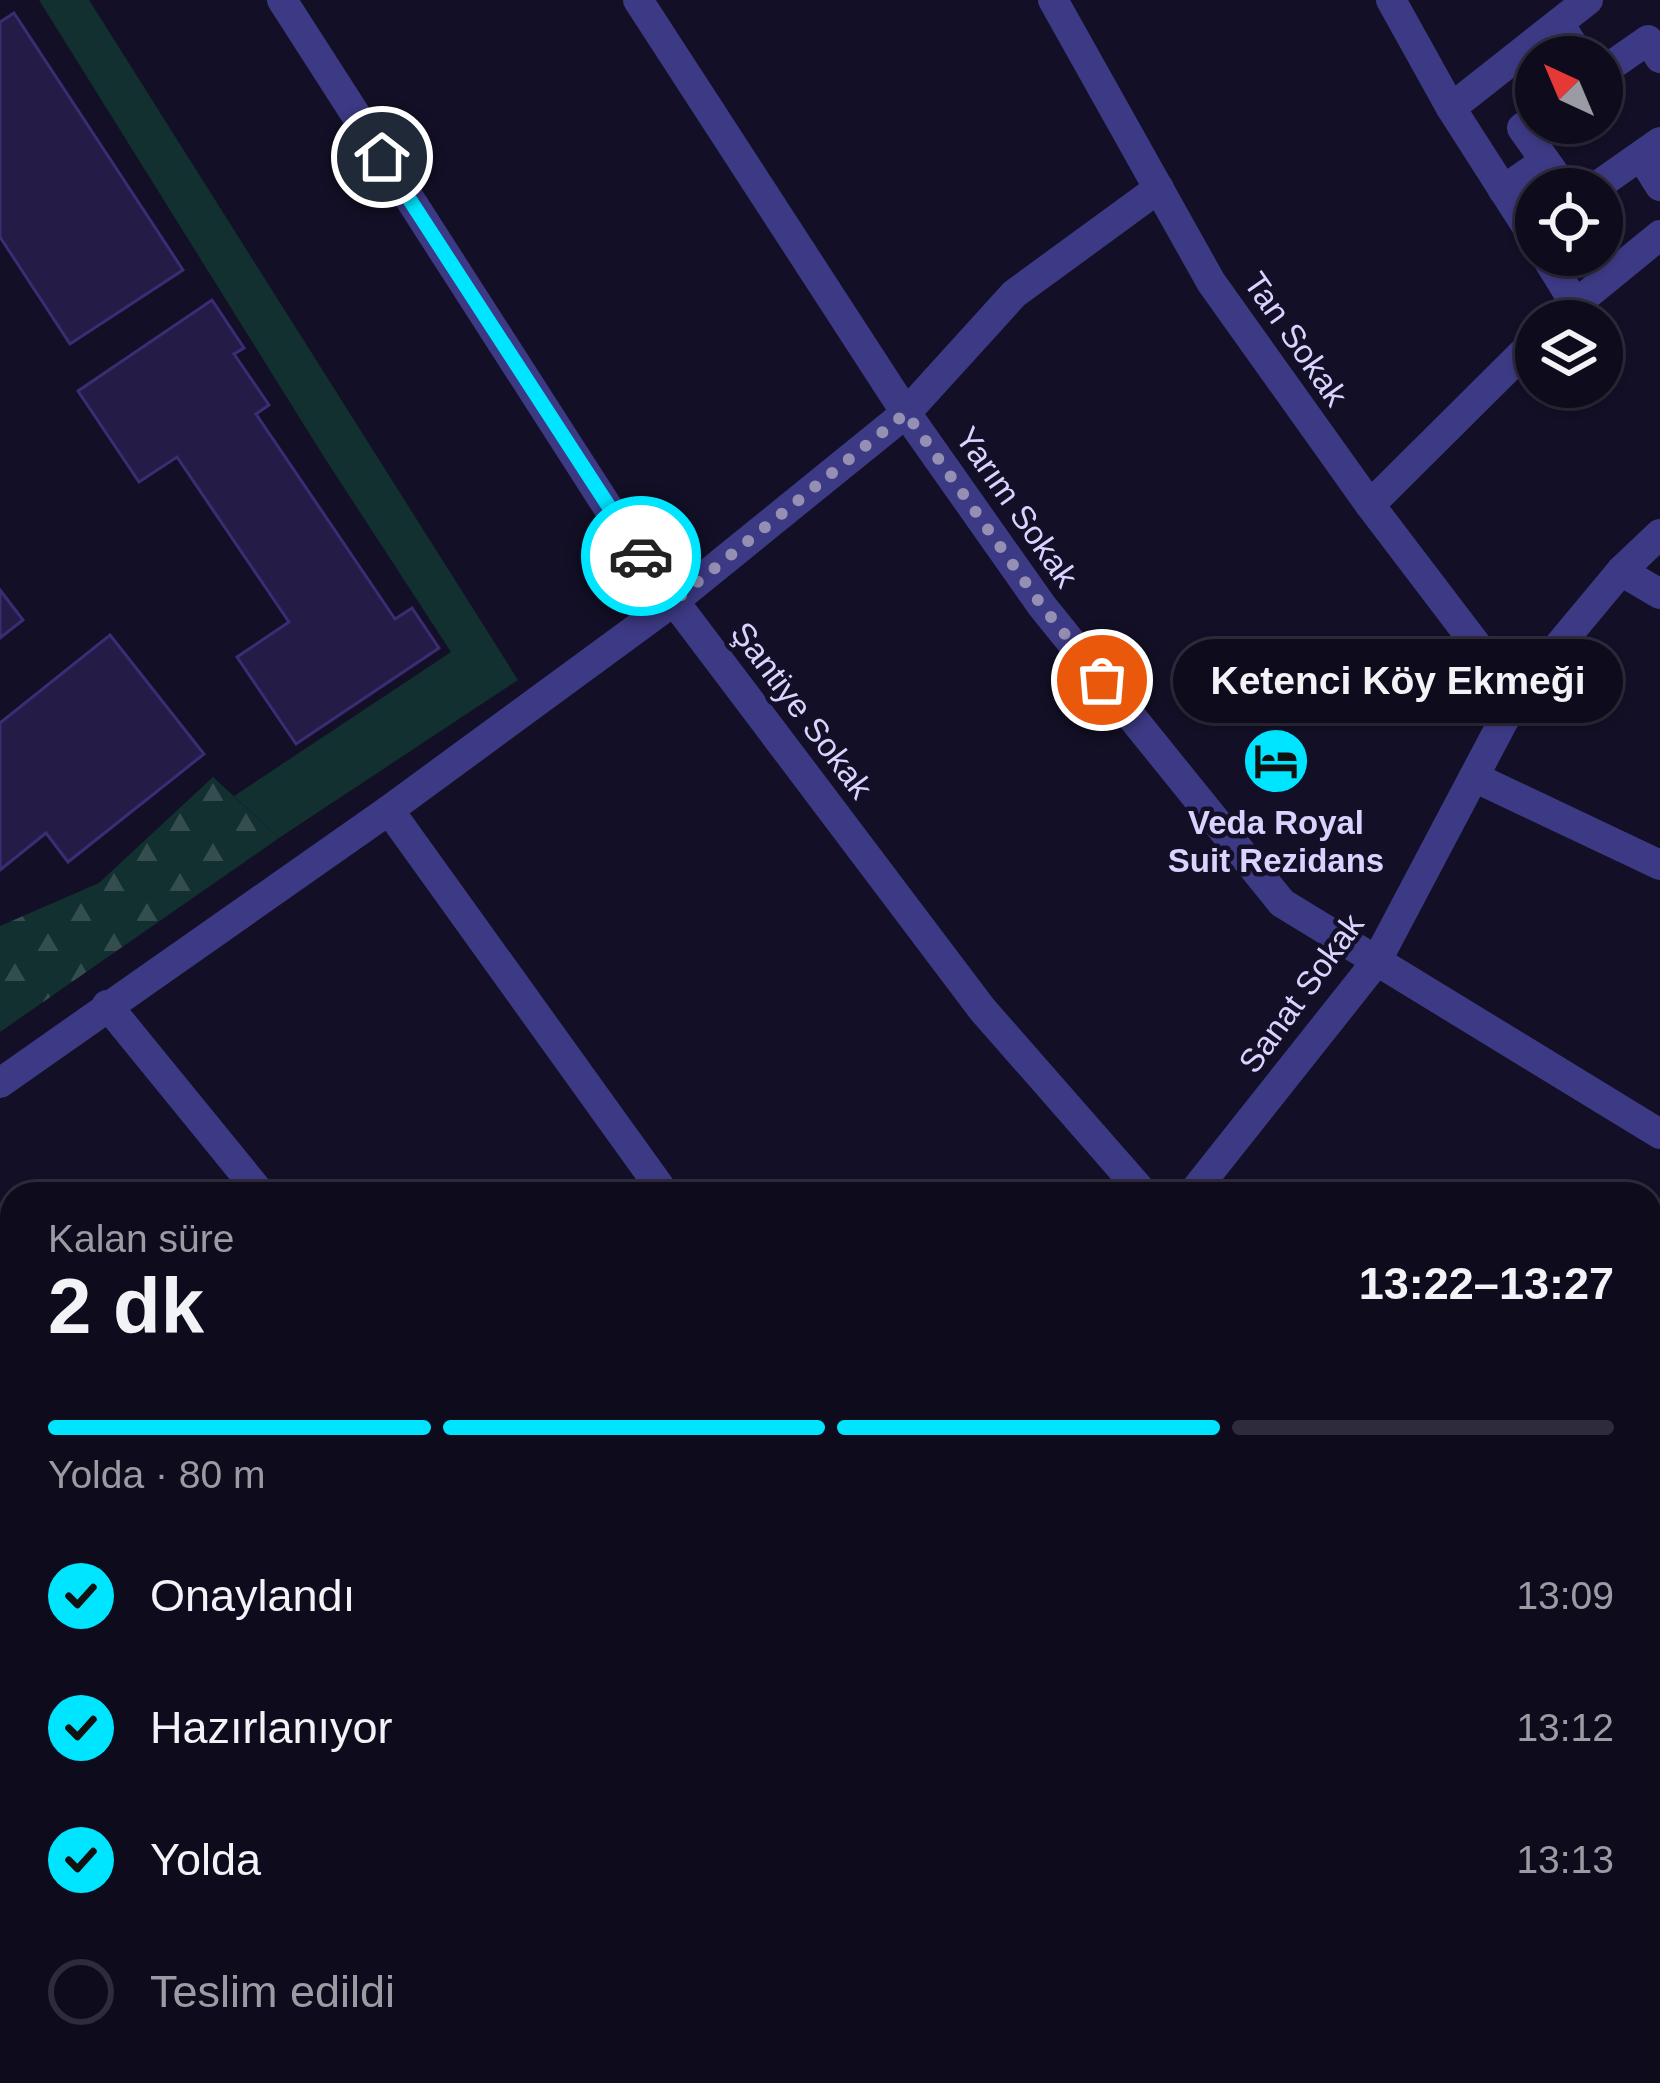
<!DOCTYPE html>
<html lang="tr">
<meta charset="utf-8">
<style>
:root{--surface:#0e0b1c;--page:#171425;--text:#f1f3f6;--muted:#9b9ba3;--line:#2e2b3b;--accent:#00e5ff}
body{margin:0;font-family:Helvetica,sans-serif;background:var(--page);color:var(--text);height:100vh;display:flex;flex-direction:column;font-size:45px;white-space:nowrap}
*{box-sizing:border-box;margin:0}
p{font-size:39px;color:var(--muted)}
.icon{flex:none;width:66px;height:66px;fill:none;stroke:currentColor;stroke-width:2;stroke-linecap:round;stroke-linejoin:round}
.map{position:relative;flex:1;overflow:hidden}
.sheet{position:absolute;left:0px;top:1182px;width:1662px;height:903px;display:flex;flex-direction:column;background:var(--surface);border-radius:36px 36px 0 0;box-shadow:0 3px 9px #0004,0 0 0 3px var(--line)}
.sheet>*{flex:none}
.needle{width:78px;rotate:316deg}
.buttons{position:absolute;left:1515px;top:36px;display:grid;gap:24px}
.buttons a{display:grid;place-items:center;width:108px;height:108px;border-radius:50%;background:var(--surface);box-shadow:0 3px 9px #0004,0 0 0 3px var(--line);font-size:60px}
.pin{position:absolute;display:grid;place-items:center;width:102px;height:102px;color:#fff;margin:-51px;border:6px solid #fff;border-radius:50%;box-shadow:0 3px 12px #0007}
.courier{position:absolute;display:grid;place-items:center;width:120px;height:120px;margin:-60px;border:9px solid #00e5ff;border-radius:50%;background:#fff;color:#222;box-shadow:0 3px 15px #0007}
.bubble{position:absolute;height:84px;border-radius:42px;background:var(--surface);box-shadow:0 3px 9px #0004,0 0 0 3px var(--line);font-size:39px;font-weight:600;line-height:84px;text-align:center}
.summary em{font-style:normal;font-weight:600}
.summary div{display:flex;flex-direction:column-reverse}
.summary{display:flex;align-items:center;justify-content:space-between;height:204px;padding:0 48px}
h1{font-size:78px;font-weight:600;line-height:90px}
.bar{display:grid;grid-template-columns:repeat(4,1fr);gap:18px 12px;align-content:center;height:144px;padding:0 48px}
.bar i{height:15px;border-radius:9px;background:var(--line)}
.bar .on{background:var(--accent)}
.bar p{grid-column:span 4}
ol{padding:0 48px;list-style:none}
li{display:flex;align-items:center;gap:36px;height:132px}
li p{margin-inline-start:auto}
li .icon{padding:12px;border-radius:50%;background:var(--accent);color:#111;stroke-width:4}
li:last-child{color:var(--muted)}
li i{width:66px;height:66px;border:6px solid var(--line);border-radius:50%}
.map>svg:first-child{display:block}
.green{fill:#12302f}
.forest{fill:url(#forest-firs)}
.building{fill:#241b47;stroke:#3b2d73;stroke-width:3}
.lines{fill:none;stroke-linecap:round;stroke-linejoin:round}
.pedestrian{stroke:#3d3a85;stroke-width:30}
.minor{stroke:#3d3a85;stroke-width:30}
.tertiary{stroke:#3d3a85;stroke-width:30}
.primary{stroke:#c25bff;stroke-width:30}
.done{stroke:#948fb3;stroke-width:12;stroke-dasharray:0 21.6}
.route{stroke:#00e5ff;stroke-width:15}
.labels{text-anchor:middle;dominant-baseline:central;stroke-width:9;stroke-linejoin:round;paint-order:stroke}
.street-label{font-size:33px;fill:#d9d4ff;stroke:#130f26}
.poi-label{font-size:33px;font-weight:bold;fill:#d9d4ff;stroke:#130f26}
</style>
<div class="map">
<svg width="1660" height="2083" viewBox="0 0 1660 2083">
<defs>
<pattern id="forest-firs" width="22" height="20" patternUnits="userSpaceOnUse" patternTransform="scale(3)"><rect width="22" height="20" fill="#12302f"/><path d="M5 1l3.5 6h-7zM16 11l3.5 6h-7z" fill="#344d4e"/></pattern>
</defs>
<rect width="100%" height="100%" fill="#130f26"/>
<path class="green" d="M39 0H89L518 680 279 838 234 796 451 652 324 457Z"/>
<path class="forest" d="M213 777 279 838 0 1032V926L99 883Z"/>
<g class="building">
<path d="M14 13 183 270 70 344 0 237V22Z"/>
<path d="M212 300 244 348 234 354 269 405 256 414 395 619 412 608 439 648 296 744 237 657 289 622 177 457 139 482 78 391Z"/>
<path d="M0 590 23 620 0 638Z"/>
<path d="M110 635 204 754 68 862 46 833 0 870V723Z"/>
</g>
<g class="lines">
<g class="pedestrian">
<path d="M1559 23 1580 57"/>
<path d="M1602 72 1648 40 1660 58"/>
<path d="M1536 118 1522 128 1565 189"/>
<path d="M1641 156 1660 186"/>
<path d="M1593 189 1660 142"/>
<path d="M1503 190 1545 161"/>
</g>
<g class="minor">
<path d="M282 0 634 548 982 1009 1144 1194"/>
<path d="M638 0 906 413 1042 606 1282 903 1660 1134"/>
<path d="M1053 0 1211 282 1370 505 1516 697"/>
<path d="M1391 0 1451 108 1536 241"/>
<path d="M1451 108 1588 0"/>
<path d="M1545 255 1574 302"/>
<path d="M1555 321 1660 235"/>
<path d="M1370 505 1536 340"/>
<path d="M1621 571 1660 594"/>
<path d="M1474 777 1660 865"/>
<path d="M389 810 665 1194"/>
<path d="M107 1005 261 1194"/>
<path d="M0 1083 389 810 674 601 906 413 1014 294 1159 188"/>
<path d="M0 1589 12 1604"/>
<path d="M1650 1688 1660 1697"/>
<path d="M0 1933 12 1949"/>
<path d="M1650 2034 1660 2024"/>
<path d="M104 2073 112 2083"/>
<path d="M378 2073 386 2083"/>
<path d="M755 2073 764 2083"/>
<path d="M1161 2073 1170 2083"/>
<path d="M634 2083 645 2073"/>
<path d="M1599 2083 1609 2073"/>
</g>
<path class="tertiary" d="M1192 1194 1376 962 1516 697 1621 571 1660 534"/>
<g class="primary">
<path d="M0 1695 12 1710"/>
<path d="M0 1807 12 1823"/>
<path d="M204 2073 212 2083"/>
<path d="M290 2073 297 2083"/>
</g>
</g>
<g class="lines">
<path class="done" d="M641 556 674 601 906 413 1042 606 1102 680"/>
<path class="route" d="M382 157 641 556"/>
</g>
<defs>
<g id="hotel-disc" transform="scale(3.45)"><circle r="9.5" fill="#00e5ff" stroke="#130f26"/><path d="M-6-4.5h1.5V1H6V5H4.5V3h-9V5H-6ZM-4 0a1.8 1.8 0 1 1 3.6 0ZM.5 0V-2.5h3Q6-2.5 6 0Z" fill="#111"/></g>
</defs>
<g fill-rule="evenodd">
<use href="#hotel-disc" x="1276" y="761"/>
</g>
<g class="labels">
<g class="street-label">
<text transform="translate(1296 339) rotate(55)">Tan Sokak</text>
<text transform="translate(1017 507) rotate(55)">Yarım Sokak</text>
<text transform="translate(802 710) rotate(53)">Şantiye Sokak</text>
<text transform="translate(1301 993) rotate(-54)">Sanat Sokak</text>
</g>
<g class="poi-label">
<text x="1276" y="822">Veda Royal<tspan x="1276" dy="38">Suit Rezidans</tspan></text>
</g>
</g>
</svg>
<div class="buttons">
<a><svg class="needle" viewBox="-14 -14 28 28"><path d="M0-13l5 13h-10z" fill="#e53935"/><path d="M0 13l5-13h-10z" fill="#9b9ba3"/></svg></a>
<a><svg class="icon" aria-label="locate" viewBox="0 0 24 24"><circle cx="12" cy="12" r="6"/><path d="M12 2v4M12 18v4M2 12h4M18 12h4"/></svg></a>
<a><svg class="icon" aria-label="layers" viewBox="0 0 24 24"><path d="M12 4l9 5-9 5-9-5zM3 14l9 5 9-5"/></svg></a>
</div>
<div class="pin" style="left:1102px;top:680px;background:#ea580c"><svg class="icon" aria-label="bag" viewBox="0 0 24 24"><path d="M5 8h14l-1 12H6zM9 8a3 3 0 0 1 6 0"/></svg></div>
<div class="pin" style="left:382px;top:157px;background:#1f2937"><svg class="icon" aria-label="home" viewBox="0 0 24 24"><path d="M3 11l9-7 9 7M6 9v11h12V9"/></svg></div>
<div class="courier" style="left:641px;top:556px"><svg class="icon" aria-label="car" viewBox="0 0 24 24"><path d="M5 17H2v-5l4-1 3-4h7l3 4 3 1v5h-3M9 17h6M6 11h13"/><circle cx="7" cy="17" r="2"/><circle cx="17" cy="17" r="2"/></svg></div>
<div class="bubble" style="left:1173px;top:639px;width:450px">Ketenci Köy Ekmeği</div>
<section class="sheet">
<div class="summary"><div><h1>2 dk</h1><p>Kalan süre</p></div><em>13:22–13:27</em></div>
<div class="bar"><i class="on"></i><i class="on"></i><i class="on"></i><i></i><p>Yolda · 80 m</p></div>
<ol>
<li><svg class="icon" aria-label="check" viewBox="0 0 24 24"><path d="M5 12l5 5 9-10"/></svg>Onaylandı<p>13:09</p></li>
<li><svg class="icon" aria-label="check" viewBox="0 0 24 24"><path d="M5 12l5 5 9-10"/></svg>Hazırlanıyor<p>13:12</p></li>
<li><svg class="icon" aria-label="check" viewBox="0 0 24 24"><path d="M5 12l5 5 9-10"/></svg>Yolda<p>13:13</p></li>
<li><i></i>Teslim edildi</li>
</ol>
</section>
</div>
